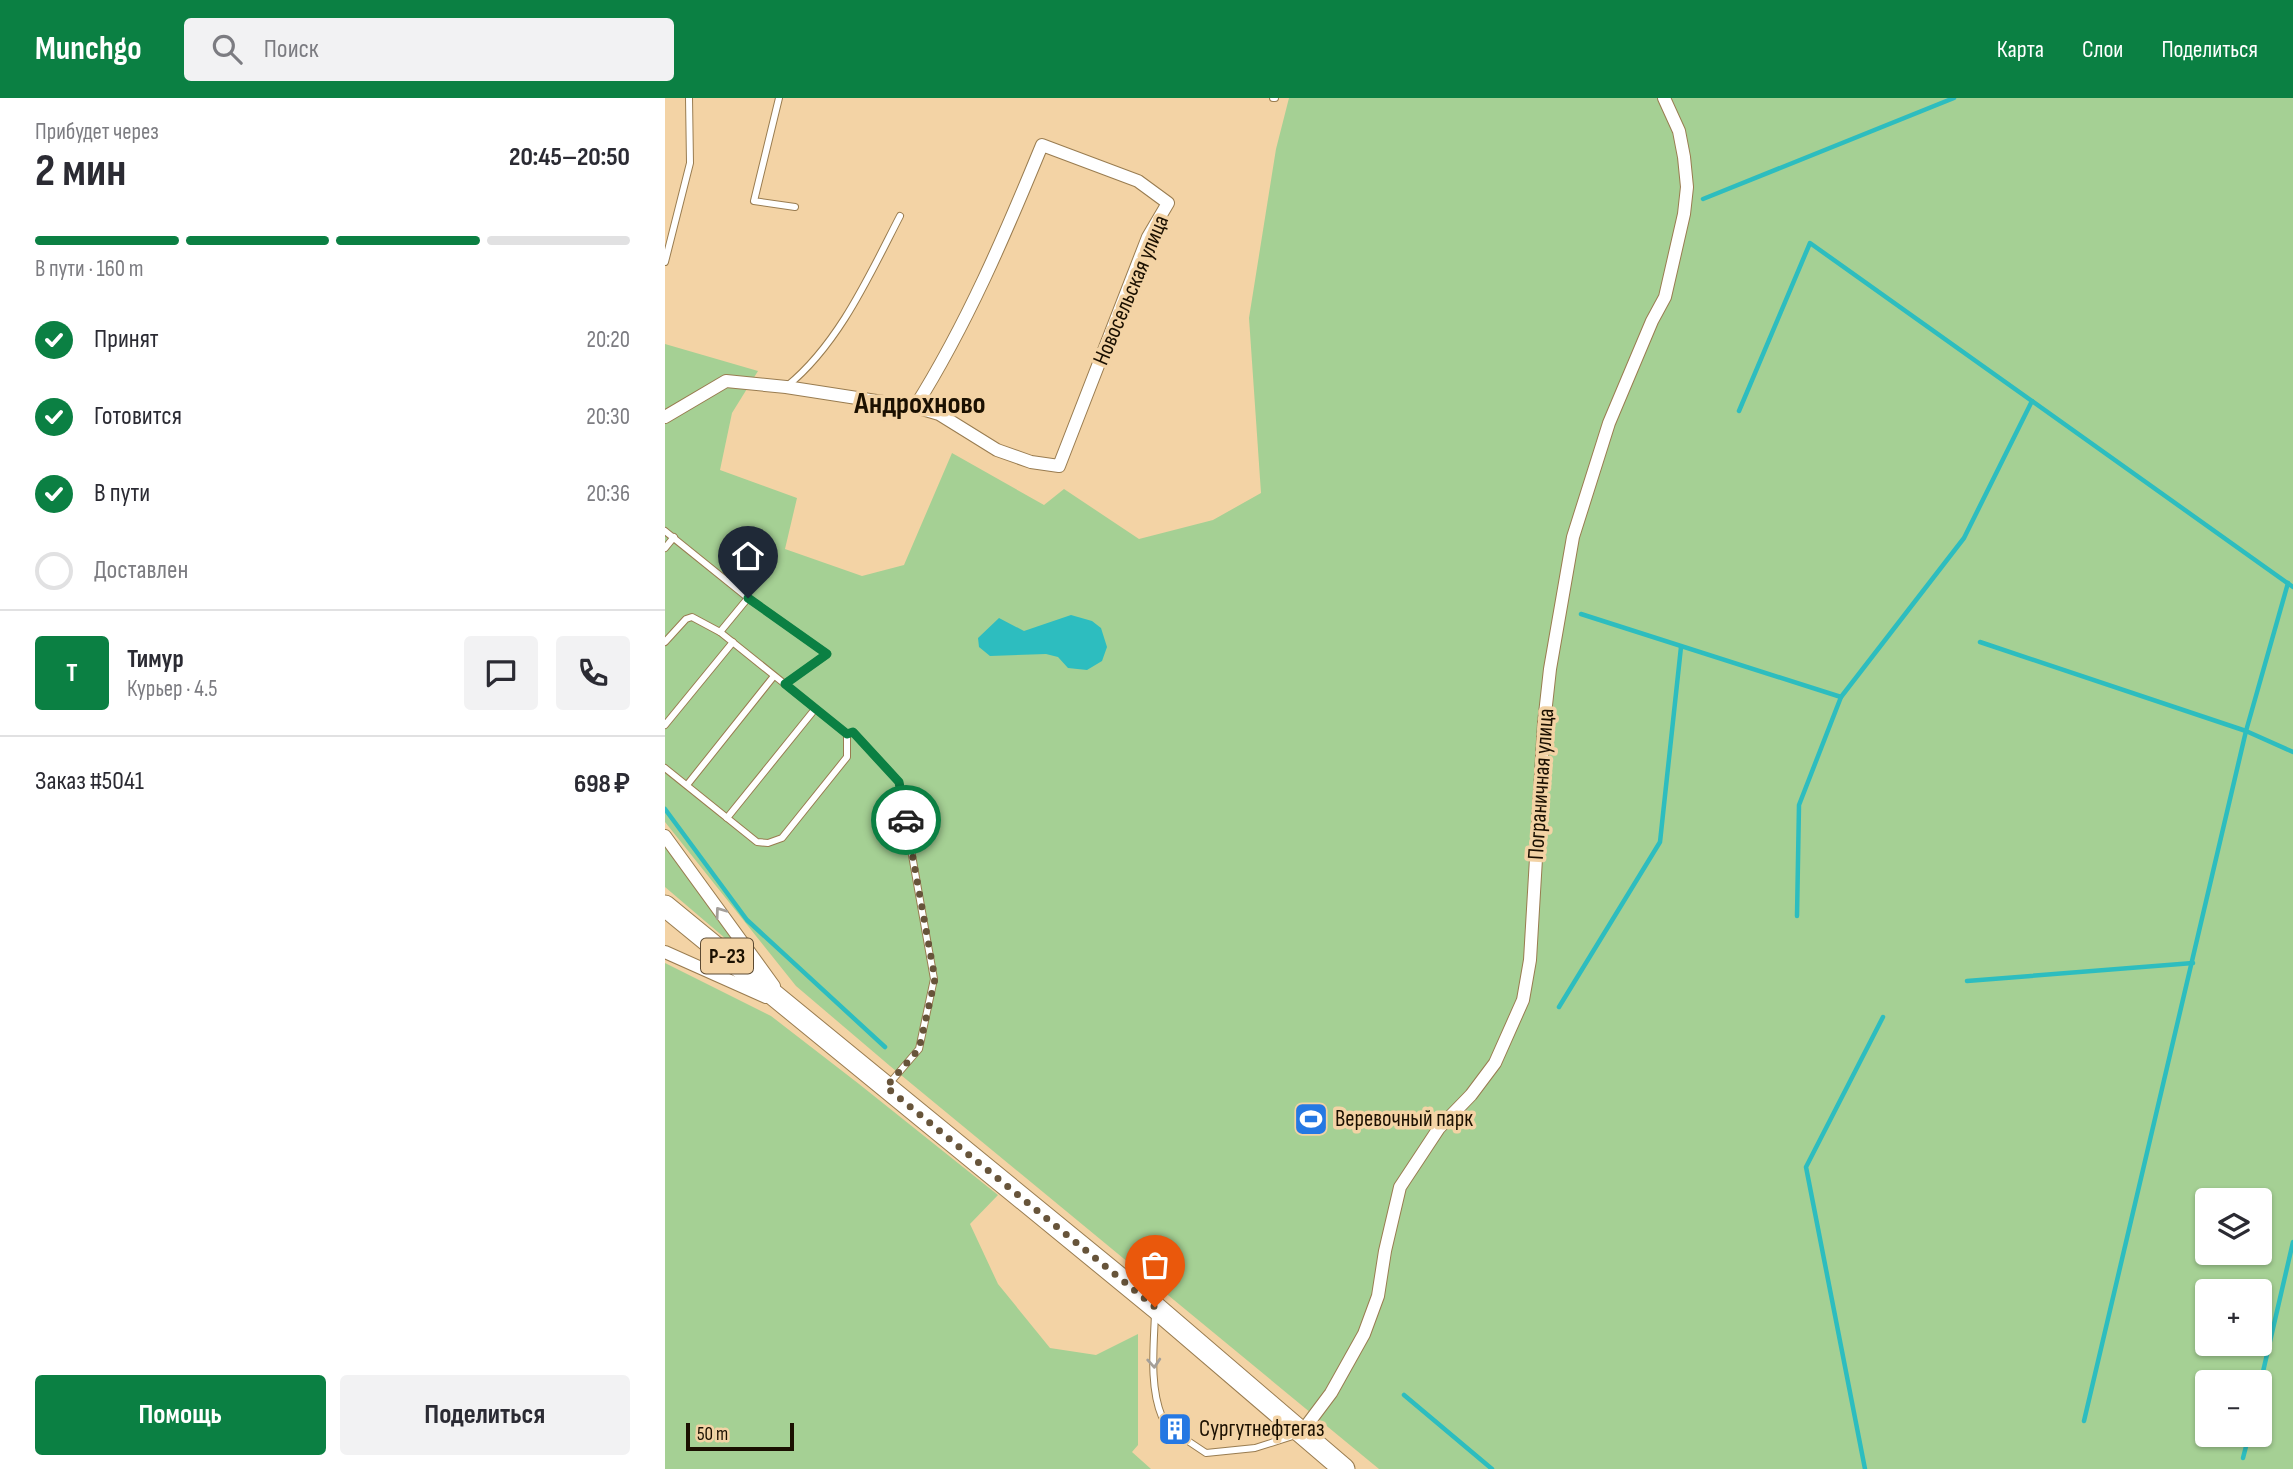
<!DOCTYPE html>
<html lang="ru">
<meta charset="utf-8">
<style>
:root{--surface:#fff;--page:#f2f2f3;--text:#2b2b33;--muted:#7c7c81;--line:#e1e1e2;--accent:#0b8043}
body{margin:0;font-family:"Sofia Sans Condensed",sans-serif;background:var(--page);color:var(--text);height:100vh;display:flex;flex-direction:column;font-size:26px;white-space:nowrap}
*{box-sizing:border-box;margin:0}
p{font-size:23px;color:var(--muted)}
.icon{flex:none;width:38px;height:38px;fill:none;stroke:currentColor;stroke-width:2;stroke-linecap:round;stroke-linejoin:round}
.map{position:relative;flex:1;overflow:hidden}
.panel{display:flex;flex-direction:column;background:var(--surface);width:665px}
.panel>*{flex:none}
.tools{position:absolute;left:1530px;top:1090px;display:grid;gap:14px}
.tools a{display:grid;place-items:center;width:77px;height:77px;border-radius:7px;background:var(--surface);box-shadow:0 2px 5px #0004;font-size:35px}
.scale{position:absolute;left:21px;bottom:18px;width:108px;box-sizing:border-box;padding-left:7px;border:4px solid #1b1001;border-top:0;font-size:19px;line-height:24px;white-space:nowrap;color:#1b1001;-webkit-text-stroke:5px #f3d3a5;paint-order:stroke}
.pin{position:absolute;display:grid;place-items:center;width:60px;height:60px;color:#fff;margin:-72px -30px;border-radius:50% 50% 50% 0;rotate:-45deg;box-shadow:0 0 7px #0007}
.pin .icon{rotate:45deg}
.courier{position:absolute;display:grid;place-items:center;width:70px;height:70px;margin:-35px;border:5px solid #0b8043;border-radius:50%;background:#fff;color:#222;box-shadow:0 2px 9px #0007}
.head em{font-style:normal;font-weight:700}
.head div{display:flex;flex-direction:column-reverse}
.head{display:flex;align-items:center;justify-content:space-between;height:119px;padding:0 35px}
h1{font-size:46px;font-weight:700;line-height:52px}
.bar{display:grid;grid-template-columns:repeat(4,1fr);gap:10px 7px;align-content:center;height:84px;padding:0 35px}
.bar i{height:9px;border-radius:5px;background:var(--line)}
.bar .on{background:var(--accent)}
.bar p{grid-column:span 4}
.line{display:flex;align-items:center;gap:18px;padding:0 35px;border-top:2px solid var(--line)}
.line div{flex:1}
.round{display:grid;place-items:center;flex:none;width:74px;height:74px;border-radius:7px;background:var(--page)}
ol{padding:0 35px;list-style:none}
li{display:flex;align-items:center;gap:21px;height:77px}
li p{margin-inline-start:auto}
li .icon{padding:7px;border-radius:50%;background:var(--accent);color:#fff;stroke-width:4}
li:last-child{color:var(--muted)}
li i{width:38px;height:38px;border:4px solid var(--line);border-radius:50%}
.cta{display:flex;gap:14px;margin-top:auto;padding:14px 35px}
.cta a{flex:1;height:80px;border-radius:7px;background:var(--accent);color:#fff;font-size:28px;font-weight:700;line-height:80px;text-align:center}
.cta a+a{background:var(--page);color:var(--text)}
header{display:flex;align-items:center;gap:42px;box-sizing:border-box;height:98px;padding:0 35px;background:var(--accent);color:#fff}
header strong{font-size:33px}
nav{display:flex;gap:38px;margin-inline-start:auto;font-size:24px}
.search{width:490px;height:63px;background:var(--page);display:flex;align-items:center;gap:18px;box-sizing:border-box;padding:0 24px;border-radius:7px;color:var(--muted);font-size:26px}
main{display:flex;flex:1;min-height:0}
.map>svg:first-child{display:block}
.green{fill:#a5d094;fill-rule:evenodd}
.water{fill:#2dbdbf}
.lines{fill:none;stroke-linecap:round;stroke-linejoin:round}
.stream{stroke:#2dbdbf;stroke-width:4.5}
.lane-casing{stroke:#997c50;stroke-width:8}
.street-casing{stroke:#997c50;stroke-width:14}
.highway-casing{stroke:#997c50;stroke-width:23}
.lane{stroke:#fff;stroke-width:6}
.street{stroke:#fff;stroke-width:12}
.highway{stroke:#fff;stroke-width:21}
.oneway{stroke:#a49f99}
.done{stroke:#67543a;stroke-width:7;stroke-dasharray:0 12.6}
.route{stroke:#0b8043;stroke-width:9}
.labels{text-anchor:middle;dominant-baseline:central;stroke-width:7;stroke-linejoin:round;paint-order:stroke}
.shield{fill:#f3d3a5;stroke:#5c4a32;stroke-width:2}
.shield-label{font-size:21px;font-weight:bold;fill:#1b1001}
.street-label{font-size:23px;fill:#1b1001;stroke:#f3d3a5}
.poi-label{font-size:23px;fill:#1b1001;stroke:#f3d3a5;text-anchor:start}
.district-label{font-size:30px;font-weight:bold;fill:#1b1001;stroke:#f3d3a5}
</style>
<header>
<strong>Munchgo</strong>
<div class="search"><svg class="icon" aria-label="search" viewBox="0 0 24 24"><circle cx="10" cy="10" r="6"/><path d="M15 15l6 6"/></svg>Поиск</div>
<nav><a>Карта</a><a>Слои</a><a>Поделиться</a></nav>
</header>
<main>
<section class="panel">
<div class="head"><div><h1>2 мин</h1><p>Прибудет через</p></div><em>20:45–20:50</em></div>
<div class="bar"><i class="on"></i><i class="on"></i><i class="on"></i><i></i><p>В пути · 160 m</p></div>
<ol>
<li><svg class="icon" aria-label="check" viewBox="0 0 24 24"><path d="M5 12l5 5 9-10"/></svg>Принят<p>20:20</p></li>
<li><svg class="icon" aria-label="check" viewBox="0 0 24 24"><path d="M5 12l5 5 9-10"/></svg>Готовится<p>20:30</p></li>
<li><svg class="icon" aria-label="check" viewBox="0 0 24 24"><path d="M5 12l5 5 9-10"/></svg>В пути<p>20:36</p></li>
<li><i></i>Доставлен</li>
</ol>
<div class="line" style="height:126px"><b class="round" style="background:var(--accent);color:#fff">Т</b><div><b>Тимур</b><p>Курьер · 4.5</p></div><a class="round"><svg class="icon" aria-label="chat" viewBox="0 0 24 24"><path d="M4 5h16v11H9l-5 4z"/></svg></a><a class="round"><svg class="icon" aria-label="phone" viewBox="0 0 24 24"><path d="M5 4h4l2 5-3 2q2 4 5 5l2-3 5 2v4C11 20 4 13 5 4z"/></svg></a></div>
<div class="line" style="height:91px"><div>Заказ #5041</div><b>698 ₽</b></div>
<div class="cta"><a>Помощь</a><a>Поделиться</a></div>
</section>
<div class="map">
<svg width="1628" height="1371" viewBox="0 0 1628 1371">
<rect width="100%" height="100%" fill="#f3d3a5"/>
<g class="green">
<path d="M624 0H1628V1371H714L225 968 131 888 0 724V246L93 273 67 315 55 372 132 400 120 451 197 478 239 467 287 355 379 407 399 391 474 441 548 422 596 395 584 220 611 51ZM1542 1102H1594V1155H1542ZM1542 1194H1594V1246H1542ZM1542 1284H1594V1337H1542Z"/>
<path d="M0 748 66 837 64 841H61L0 789Z"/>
<path d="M0 865 106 918 194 986 333 1097 305 1126 333 1186 385 1250 431 1257 473 1236V1347L467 1354 486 1371H0Z"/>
</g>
<path class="water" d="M406 517 427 523 436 530 442 549 437 563 422 572 403 570 393 559 381 556 325 558 314 549 313 540 334 520 359 533Z"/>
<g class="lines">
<g class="stream">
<path d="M1038 101 1289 0"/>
<path d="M1074 313 1145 145 1628 489"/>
<path d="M916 516 1176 599"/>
<path d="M1315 544 1581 633 1628 654"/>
<path d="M0 711 82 822 220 949"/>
<path d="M1132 818 1134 707 1176 599 1299 440 1367 303"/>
<path d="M1302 883 1528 865"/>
<path d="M894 909 995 744 1016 549"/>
<path d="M1594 1291 1628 1144"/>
<path d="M739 1297 827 1371"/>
<path d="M1419 1323 1581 633 1623 485"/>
<path d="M1578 1360 1584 1337"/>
<path d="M1200 1371 1141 1069 1218 919"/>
</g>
<g class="lane-casing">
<g id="lane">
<path d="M114 0 89 103 130 109"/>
<path d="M608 0H610"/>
<path d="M0 164 25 65 24 0"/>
<path d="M122 288C174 246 205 176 235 118"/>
<path d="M0 433 83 500 162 556 120 586"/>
<path d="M0 450 9 439"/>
<path d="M0 544 21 521 27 519 55 534"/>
<path d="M0 627 68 544"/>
<path d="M182 636 188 634 234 684 269 881 254 951 223 987"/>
<path d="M0 670 92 744 103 745 117 740 182 659V636L55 534 83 500"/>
<path d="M22 687 109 578"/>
<path d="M62 720 150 611"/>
<path d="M490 1215C489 1247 484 1288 497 1319"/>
<path d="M523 1343 541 1355 590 1350 631 1337"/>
</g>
</g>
<g class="street-casing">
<g id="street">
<path d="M0 319 61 283 121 289 250 309 274 316 332 352 366 364 394 368 483 139 503 105 473 83 377 47C340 137 302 226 250 309"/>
<path d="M0 738 109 888"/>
<path d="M0 854 101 899"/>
<path d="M636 1335 666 1295 699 1236 713 1198 720 1153 735 1089 774 1030 806 997 830 965 858 902 865 862 879 625 885 571 908 439 944 325 987 223 1000 199 1019 116 1022 89 1019 59 1014 33 999 0"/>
</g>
</g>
<g class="highway-casing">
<path id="highway" d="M0 808 490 1209 679 1371"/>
</g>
<use href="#lane" class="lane"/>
<use href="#street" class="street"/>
<use href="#highway" class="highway"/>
</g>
<defs><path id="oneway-chevron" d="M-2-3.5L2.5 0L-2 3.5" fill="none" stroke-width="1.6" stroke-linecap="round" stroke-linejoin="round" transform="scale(1.75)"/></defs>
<g class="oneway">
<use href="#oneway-chevron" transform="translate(55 814) rotate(-126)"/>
<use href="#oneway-chevron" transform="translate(489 1265) rotate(86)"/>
</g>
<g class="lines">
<path class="done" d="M241 722 270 881 254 951 221 989 490 1209"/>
<path class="route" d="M83 500 162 556 120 586 182 636 188 634 234 684 241 722"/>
</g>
<defs>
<g id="stadium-square" transform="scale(1.75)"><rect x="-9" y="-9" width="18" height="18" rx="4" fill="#2578e3" stroke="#f3d3a5"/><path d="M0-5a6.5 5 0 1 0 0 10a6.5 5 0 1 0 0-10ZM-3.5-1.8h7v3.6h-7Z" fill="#fff"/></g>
<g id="building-square" transform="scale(1.75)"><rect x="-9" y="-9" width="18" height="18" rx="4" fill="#2578e3" stroke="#f3d3a5"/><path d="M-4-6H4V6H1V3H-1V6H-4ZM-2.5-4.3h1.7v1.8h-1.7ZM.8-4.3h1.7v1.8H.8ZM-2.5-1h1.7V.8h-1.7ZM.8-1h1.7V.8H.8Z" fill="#fff"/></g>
</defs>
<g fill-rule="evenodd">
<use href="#stadium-square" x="646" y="1021"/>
<use href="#building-square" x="510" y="1331"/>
</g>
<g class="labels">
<rect class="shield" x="36" y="840.5" width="52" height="35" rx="5"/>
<g class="shield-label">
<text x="62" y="858">Р-23</text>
</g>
<g class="street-label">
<text transform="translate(466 192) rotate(-67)">Новосельская улица</text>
<text transform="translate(876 686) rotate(-86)">Пограничная улица</text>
</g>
<g class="poi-label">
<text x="670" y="1021">Веревочный парк</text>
<text x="534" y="1331">Сургутнефтегаз</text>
</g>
<g class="district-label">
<text x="255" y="306">Андрохново</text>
</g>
</g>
</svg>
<div class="tools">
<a><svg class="icon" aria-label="layers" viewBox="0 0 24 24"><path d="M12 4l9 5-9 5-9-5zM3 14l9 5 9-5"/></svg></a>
<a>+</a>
<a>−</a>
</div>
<div class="scale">50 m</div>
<div class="pin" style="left:490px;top:1209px;background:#ea580c"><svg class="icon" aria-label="bag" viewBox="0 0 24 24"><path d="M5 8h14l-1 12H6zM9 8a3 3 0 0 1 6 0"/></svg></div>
<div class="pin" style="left:83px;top:500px;background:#1f2937"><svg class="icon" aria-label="home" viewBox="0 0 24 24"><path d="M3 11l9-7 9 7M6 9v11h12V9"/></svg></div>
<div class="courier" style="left:241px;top:722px"><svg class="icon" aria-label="car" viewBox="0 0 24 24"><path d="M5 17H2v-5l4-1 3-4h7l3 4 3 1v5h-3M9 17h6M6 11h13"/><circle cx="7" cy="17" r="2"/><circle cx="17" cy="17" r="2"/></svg></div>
</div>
</main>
